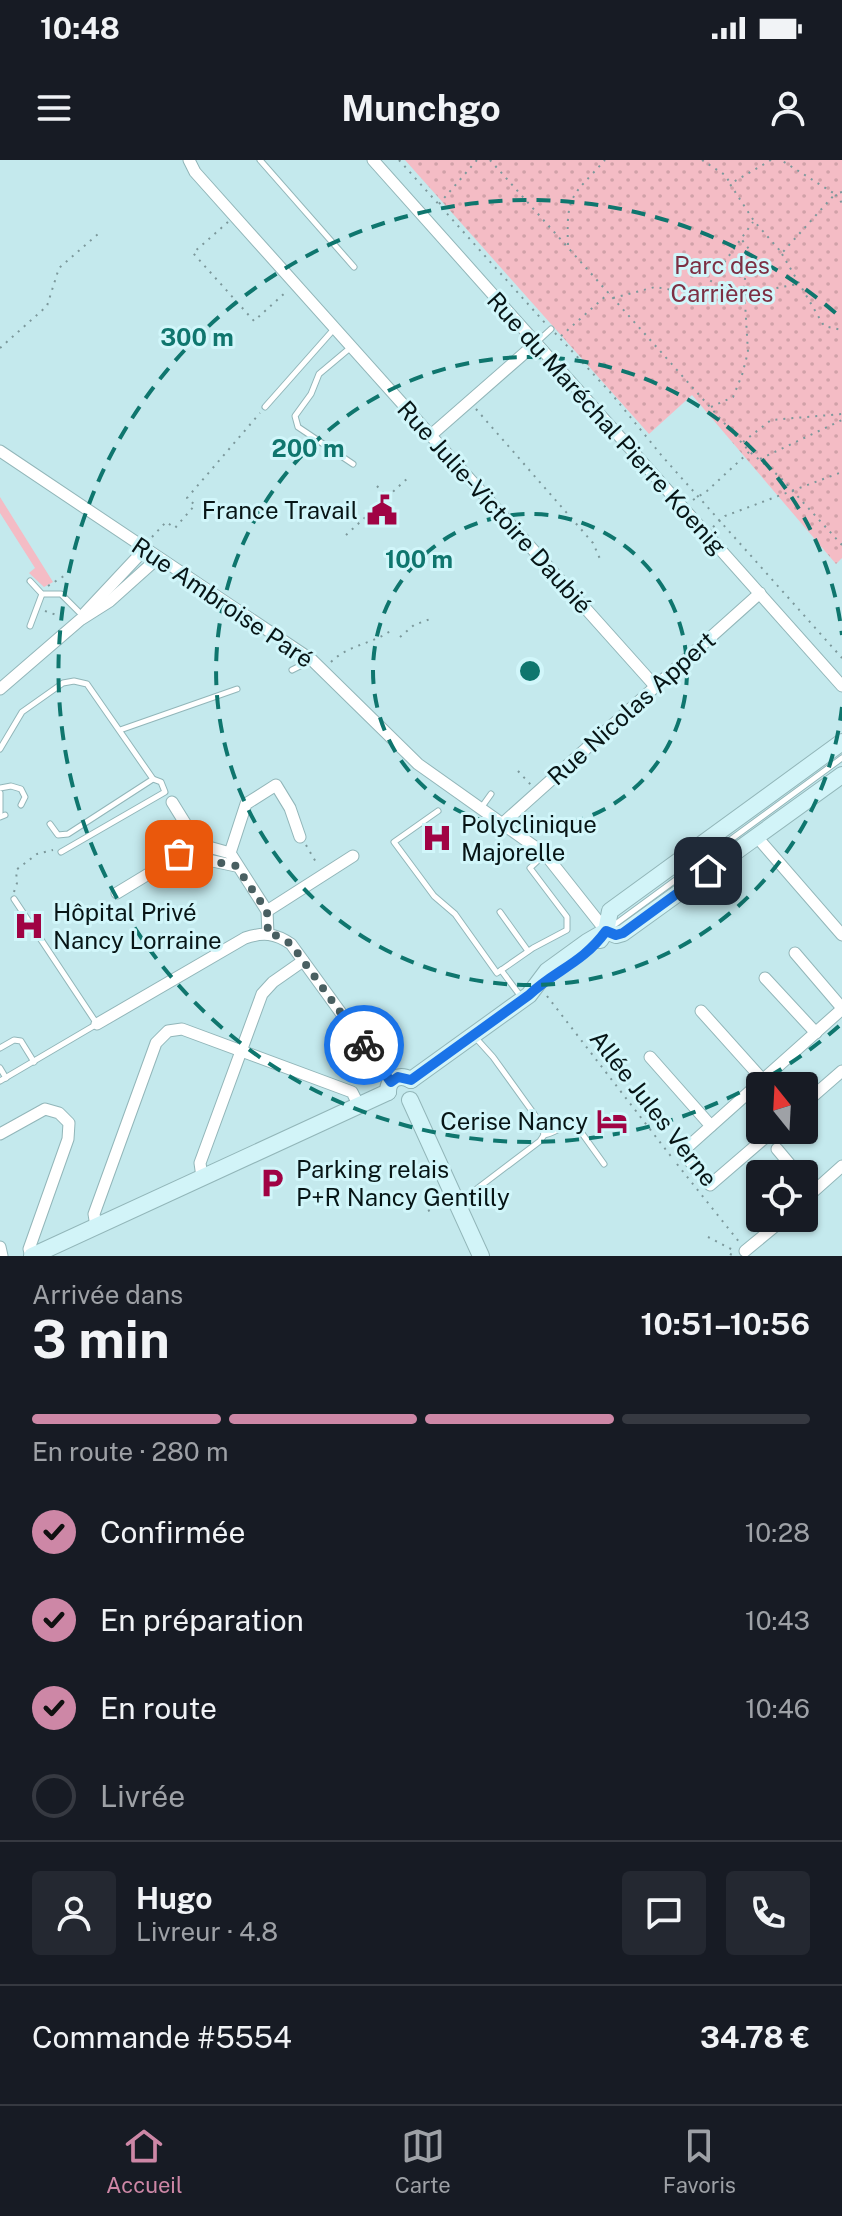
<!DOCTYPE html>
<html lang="fr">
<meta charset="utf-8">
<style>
:root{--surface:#171b24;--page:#242831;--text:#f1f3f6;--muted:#9ea1a6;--line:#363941;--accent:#cd87a6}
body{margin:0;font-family:"Public Sans",sans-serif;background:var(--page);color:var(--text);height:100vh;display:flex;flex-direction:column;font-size:30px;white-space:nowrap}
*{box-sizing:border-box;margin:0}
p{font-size:26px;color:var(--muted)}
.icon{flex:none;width:44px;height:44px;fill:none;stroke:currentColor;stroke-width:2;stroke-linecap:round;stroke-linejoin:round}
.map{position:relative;height:1096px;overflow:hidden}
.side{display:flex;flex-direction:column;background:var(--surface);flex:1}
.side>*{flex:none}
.needle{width:52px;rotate:342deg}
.buttons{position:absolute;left:746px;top:912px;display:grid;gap:16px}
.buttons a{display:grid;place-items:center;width:72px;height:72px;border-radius:8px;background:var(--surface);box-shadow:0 2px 6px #0004;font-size:40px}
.pin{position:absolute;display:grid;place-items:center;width:68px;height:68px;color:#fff;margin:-34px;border-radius:16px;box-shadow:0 4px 12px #0006}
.courier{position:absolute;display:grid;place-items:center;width:80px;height:80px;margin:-40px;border:6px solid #1a73e8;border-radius:50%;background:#fff;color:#222;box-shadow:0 2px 10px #0007}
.overview em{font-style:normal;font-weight:700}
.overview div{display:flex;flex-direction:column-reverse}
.overview{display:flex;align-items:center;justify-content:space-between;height:136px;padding:0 32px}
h1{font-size:52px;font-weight:700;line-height:60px}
.bar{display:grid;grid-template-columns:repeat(4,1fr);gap:12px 8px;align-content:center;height:96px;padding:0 32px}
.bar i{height:10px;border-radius:6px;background:var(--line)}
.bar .current{background:var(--accent)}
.bar p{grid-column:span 4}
.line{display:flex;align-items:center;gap:20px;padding:0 32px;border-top:2px solid var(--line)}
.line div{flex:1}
.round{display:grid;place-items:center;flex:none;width:84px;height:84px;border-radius:8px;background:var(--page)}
ol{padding:0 32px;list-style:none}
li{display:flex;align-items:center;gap:24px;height:88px}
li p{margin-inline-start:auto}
li .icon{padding:8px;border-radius:50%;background:var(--accent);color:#111;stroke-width:4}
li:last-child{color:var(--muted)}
li i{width:44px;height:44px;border:4px solid var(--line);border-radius:50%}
.status{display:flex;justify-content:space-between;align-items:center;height:56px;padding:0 40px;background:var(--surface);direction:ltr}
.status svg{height:22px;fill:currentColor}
header{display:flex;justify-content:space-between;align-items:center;height:104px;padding:0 32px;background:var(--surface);font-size:36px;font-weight:700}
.dock{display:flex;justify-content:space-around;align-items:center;height:112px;border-top:2px solid var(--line);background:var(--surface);font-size:22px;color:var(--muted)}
.dock a{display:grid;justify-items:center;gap:4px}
.dock .current{color:var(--accent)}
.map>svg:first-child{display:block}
.grass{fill:#f4bcc5}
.park{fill:url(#park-dots)}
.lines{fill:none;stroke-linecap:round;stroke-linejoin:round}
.lane-casing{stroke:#92b6b9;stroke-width:7}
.street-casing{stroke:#92b6b9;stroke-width:13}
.secondary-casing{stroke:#92b6b9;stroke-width:18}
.path{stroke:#7c989b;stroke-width:2;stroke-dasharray:2 6;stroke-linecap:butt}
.lane{stroke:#fff;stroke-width:5}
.street{stroke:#fff;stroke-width:11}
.secondary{stroke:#d2f4f8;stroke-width:16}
.done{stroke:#495f61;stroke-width:8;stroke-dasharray:0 14.4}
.route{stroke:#1a73e8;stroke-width:10}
.ring{fill:none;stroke:#0f766e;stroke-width:4;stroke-dasharray:14 10}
.labels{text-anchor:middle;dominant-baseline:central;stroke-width:6;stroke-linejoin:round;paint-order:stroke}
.park-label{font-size:24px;fill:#7d2f43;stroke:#d1f6fa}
.street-label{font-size:24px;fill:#071516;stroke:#d1f6fa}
.poi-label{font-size:24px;fill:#071516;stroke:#d1f6fa;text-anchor:start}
.centre{fill:#0f766e;stroke:#d1f6fa;stroke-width:4}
.ring-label{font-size:24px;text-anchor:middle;font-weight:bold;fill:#0f766e;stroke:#d1f6fa;stroke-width:6;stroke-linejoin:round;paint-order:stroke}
</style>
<div class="status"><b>10:48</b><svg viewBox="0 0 49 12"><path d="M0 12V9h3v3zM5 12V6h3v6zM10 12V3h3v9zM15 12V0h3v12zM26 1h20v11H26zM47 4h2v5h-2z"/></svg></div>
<header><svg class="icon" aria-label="menu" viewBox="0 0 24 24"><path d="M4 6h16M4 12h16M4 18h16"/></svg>Munchgo<svg class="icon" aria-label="person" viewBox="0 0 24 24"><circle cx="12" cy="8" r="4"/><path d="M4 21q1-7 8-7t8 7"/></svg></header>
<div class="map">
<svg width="842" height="1096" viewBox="0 0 842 1096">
<defs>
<pattern id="park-dots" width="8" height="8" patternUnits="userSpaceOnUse" patternTransform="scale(2)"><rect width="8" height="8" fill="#f4bcc5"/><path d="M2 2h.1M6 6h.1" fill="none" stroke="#d0a1a8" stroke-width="1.8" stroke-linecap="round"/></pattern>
</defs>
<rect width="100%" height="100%" fill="#c4e9ed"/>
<path class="grass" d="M0 337 53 422 44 427 29 413 35 408 0 353Z"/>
<path class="park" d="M405 0H842V398L836 404 692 235 649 274Z"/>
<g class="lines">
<g class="lane-casing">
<g id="lane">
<path d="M260 0 354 107"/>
<path d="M537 182 551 169"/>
<path d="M350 188 319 214 311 234 295 256 298 267 353 304"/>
<path d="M265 247 334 169"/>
<path d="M30 421 42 434H61L83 456"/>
<path d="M30 466 42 434"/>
<path d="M292 510 312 500"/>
<path d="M120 570 237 529"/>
<path d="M0 589 22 552 63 523 74 521 87 524 153 619 68 674 58 675 50 664"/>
<path d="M0 628 11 626 21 629 25 637 21 645"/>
<path d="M0 633V652"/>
<path d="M481 648 491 634"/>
<path d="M438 651 394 682 434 736 455 754 497 813 533 788 567 770V757L530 708 544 695"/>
<path d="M0 657 5 655"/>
<path d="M61 692 165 632 161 622 153 619"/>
<path d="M500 752 528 791"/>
<path d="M610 768 842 598"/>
<path d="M501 810 522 838"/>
<path d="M0 888 14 880 21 881 34 902"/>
<path d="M0 908 6 918"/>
<path d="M0 921 97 864 14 739"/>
<path d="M544 975C556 973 565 963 576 965L604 1004"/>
<path d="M474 1031 540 981 544 975 542 965 493 897 474 876"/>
</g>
</g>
<g class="street-casing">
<g id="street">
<path d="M189 0 195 12 655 526"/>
<path d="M373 0 842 526"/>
<path d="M431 275 536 183"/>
<path d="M0 291 312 500 418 604 545 694 606 771"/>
<path d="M85 453 144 390"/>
<path d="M0 529 80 460 110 441 158 398"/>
<path d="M172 642 198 684"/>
<path d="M503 663 760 433"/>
<path d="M756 676 842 775"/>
<path d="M230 693 246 644 276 625 290 648 300 677"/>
<path d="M180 694 236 706"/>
<path d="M117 733 198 684 230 693 267 751 268 774"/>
<path d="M267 751 353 696"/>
<path d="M795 793 842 848"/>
<path d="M765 818 816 873"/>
<path d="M701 851 763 920"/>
<path d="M97 864 245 778C263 772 275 773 291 784L391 922"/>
<path d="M650 897 711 966"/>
<path d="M804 944 842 911"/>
<path d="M774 970 710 1025 682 992 842 849"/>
<path d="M0 974 45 949 59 953 69 963 68 979 29 1089 31 1096"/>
<path d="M777 989 798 1014"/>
<path d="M202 1017 200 1003 262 834 273 822 303 801"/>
<path d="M804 1021 813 1031"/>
<path d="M804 1040 842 1006"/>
<path d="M96 1066 94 1054 156 883 168 871 182 869 352 932 358 944"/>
<path d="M0 1087 2 1096"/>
<path d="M745 1091 785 1058"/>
</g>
</g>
<g class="secondary-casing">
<g id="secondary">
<path d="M600 780 606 771 610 751 842 582"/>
<path d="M411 920 529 835 547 811 587 782 606 771 616 775 623 773 842 615"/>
<path d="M388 932C388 919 399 913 411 920"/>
<path d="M410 940 481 1096"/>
<path d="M32 1096 388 932"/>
</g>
</g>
<g class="path">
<path d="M399 0 545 163"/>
<path d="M490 0 750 292 780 317 842 385"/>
<path d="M702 0 725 15 730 23"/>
<path d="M771 0 730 24 754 61 782 93 835 34 781 0"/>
<path d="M842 32 835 34 842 43"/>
<path d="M439 44 477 0"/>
<path d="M228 62 193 93 254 161 287 131"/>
<path d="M568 85C566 34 572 37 605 0"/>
<path d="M782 94 824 166 842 170"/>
<path d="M745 134 798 124"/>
<path d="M613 138 655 127 684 132 704 131 753 62"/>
<path d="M555 173 610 232 662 296 842 498"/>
<path d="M561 176 609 133"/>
<path d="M0 188 47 146 59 108 98 74"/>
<path d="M711 247 733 237 742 215 748 192 744 126 749 89 742 80"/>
<path d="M476 249 593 383 600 399"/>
<path d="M743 282 771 260 842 254"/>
<path d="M760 299 842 260"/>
<path d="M377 326 386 336"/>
<path d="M693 340 707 331 749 292"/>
<path d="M713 367 725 356 842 312"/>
<path d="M346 375 410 316"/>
<path d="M152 377 166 362 175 368 195 345 187 338 260 253"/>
<path d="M48 426 64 416"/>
<path d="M45 451 65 458"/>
<path d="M400 477 414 465 433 458"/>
<path d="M331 502C349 484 374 484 393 469"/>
<path d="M518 611 531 625"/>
<path d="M306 685 317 704"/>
<path d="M14 732 17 723 16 710 37 694 53 690"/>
<path d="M547 836 673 999"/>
<path d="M677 1004 740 1083"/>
<path d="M428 1051 441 1044"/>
<path d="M708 1077 733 1090 730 1096"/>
</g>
<use href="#lane" class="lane"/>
<use href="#street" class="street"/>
<use href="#secondary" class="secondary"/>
</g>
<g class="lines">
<path class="done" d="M179 694 236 706 267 751 268 774 278 776 291 784 364 885"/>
<path class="route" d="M364 885 391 922 398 917 411 920 529 835C555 810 582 804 606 771L616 775 623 773 708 711"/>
</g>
<g class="ring">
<circle cx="530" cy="511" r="157"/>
<path d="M842 547A314 314 0 1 1 842 475"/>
<path d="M839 866A471 471 0 1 1 839 156"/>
</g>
<defs>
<g id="civic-bare" transform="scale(2.4)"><path d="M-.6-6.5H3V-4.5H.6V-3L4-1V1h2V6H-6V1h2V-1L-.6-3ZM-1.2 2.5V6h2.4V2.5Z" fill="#a00344" stroke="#d1f6fa" stroke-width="2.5" paint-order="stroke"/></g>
<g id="hospital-bare" transform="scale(2.4)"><path d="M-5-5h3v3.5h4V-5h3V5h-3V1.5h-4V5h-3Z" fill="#a00344" stroke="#d1f6fa" stroke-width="2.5" paint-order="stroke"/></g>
<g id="hotel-bare" transform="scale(2.4)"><path d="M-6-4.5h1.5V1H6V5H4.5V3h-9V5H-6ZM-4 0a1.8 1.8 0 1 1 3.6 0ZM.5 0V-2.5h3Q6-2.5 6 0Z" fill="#a00344" stroke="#d1f6fa" stroke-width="2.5" paint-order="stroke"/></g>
<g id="parking-bare" transform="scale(2.4)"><path d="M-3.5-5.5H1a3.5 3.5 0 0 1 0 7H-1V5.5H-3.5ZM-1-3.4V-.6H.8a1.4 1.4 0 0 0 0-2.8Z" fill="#a00344" stroke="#d1f6fa" stroke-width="2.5" paint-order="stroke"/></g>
</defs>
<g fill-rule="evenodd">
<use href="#civic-bare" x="382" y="350"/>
<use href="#hospital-bare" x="437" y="678"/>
<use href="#hospital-bare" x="29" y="766"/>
<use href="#hotel-bare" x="612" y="961"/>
<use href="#parking-bare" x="272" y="1023"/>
</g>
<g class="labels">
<g class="park-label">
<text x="722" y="105">Parc des<tspan x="722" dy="28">Carrières</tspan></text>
</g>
<g class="street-label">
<text transform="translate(607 263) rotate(48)">Rue du Maréchal Pierre Koenig</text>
<text transform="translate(495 347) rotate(48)">Rue Julie-Victoire Daubié</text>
<text transform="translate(223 442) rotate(34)">Rue Ambroise Paré</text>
<text transform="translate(631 548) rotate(-42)">Rue Nicolas Appert</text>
<text transform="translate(654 948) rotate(52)">Allée Jules Verne</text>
</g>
<g class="poi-label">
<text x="358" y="350" text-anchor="end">France Travail</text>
<text x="461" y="664">Polyclinique<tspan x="461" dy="28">Majorelle</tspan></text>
<text x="53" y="752">Hôpital Privé<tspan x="53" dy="28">Nancy Lorraine</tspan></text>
<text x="588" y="961" text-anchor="end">Cerise Nancy</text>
<text x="296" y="1009">Parking relais<tspan x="296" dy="28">P+R Nancy Gentilly</tspan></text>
</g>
</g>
<circle cx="530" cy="511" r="12" class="centre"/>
<g class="ring-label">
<text x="197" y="186">300 m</text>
<text x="308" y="297">200 m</text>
<text x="419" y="408">100 m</text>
</g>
</svg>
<div class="buttons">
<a><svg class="needle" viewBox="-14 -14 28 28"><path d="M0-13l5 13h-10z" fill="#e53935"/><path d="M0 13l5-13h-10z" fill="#9ea1a6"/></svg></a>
<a><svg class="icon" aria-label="locate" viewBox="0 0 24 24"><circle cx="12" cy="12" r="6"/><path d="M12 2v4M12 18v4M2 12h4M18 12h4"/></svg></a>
</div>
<div class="pin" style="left:179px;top:694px;background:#ea580c"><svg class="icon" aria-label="bag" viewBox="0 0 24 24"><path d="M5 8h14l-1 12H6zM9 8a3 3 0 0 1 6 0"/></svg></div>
<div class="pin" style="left:708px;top:711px;background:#1f2937"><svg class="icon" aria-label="home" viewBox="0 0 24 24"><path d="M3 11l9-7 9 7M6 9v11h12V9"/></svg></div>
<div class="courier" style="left:364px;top:885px"><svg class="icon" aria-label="bike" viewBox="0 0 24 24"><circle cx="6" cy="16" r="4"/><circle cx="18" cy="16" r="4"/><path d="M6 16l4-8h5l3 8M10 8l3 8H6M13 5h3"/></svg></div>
</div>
<section class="side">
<div class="overview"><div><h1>3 min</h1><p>Arrivée dans</p></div><em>10:51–10:56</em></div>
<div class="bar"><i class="current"></i><i class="current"></i><i class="current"></i><i></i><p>En route · 280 m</p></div>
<ol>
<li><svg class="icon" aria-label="check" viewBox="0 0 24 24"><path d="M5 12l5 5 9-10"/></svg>Confirmée<p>10:28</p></li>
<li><svg class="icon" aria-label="check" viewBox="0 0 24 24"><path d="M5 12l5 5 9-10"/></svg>En préparation<p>10:43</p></li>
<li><svg class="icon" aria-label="check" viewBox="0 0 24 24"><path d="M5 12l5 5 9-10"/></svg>En route<p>10:46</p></li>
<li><i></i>Livrée</li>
</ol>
<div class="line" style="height:144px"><a class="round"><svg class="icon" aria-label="person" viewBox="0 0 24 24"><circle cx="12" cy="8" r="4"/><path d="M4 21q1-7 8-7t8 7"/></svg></a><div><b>Hugo</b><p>Livreur · 4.8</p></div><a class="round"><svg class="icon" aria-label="chat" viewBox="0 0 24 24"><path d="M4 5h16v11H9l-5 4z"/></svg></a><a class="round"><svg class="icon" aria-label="phone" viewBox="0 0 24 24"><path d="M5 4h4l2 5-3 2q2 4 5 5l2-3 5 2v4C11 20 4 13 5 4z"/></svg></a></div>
<div class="line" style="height:104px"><div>Commande #5554</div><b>34.78 €</b></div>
</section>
<nav class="dock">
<a class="current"><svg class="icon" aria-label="home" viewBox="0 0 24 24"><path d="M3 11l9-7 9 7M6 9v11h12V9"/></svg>Accueil</a>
<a><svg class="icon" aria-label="map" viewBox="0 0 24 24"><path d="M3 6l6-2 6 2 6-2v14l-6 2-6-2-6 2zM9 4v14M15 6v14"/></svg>Carte</a>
<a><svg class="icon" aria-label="saved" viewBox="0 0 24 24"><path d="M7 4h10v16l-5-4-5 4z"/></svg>Favoris</a>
</nav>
